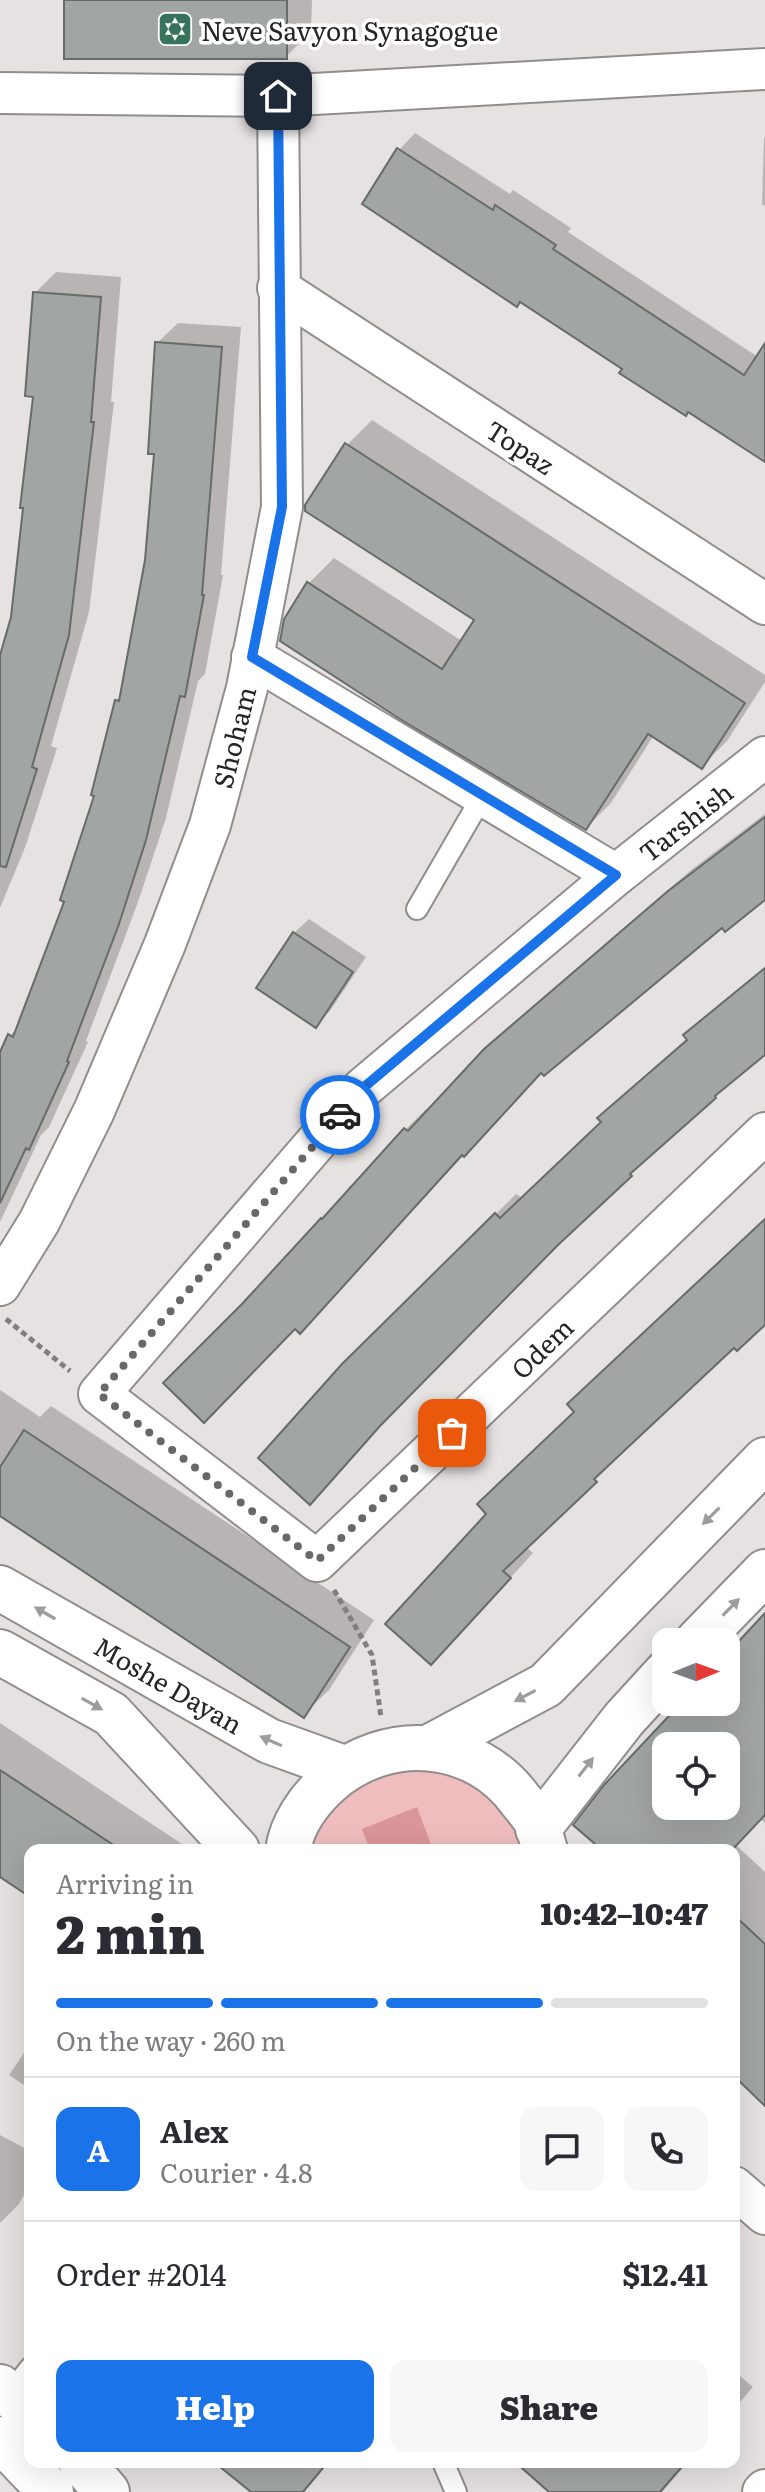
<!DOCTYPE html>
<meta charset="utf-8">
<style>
:root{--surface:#fff;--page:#f7f7f7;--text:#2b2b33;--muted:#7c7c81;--line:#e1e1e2;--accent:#1a73e8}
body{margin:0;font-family:Literata,serif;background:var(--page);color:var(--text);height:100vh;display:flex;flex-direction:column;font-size:30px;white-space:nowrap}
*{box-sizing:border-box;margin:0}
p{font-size:26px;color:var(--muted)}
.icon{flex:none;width:44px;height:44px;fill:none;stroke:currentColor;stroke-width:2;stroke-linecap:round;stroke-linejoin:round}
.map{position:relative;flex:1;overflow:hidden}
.drawer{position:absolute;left:24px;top:1844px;width:716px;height:624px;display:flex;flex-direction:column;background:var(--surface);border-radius:16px;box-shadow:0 8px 32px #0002}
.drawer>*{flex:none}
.needle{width:52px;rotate:89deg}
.tools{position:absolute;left:652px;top:1628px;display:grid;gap:16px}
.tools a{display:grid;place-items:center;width:88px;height:88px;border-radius:16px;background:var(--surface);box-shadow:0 8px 32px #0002;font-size:40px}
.pin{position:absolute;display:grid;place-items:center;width:68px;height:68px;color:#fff;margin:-34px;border-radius:16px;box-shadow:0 4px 12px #0006}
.courier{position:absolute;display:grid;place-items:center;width:80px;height:80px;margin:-40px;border:6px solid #1a73e8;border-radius:50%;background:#fff;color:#222;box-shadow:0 2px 10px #0007}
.head em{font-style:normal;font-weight:800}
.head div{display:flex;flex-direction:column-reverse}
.head{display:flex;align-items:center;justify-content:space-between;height:136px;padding:0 32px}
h1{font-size:52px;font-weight:800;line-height:60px}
.bar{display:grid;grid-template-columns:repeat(4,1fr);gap:12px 8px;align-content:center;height:96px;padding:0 32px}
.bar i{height:10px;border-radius:6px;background:var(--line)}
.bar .on{background:var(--accent)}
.bar p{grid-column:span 4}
.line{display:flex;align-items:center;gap:20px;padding:0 32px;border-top:2px solid var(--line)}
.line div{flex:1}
.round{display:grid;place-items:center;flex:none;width:84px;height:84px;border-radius:16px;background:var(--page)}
.cta{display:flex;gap:16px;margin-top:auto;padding:16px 32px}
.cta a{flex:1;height:92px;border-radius:16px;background:var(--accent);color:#fff;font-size:32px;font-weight:800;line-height:92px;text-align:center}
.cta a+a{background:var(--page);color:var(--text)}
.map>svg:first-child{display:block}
.green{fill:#efbdbd}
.water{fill:#da9698}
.shadow{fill:#0003;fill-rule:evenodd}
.building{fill:#a1a5a3;stroke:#676b69;stroke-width:2;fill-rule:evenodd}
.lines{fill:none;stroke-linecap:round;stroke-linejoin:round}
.service-casing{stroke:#918d8d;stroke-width:24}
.minor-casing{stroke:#918d8d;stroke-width:44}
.tertiary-casing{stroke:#918d8d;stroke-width:48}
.secondary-casing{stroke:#918d8d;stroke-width:48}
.path{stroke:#817e7e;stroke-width:5;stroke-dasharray:6 4;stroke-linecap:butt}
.service{stroke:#fff;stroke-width:20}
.minor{stroke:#fff;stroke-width:40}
.tertiary{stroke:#fff;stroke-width:44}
.secondary{stroke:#fff;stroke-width:44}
.oneway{fill:#9d9d9d}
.done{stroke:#6a6767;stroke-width:8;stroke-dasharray:0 14.4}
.route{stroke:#1a73e8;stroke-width:10}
.labels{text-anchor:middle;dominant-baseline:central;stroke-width:7;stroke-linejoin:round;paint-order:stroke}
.poi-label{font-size:26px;fill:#262525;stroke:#fff;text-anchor:start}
.street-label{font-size:26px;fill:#262525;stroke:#fff}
</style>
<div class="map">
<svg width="765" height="2492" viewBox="0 0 765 2492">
<rect width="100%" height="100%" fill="#e7e2e2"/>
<path class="green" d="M471 1765 539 1850H294L349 1771Z"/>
<path class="water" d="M417 1807 433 1850H370L362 1829Z"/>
<g class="shadow">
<path d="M66 0H312L311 31 286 57Z"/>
<path d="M415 133 510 194 513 190 571 228 568 232 761 359 765 355V459L625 368 399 150Z"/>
<path d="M765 137V205H762L764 138Z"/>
<path d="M56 272 121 277 111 402H114L89 612 51 746 57 748 26 845 0 908V663L13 617 35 395V293Z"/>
<path d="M178 323 241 327 221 575H223L205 674 198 681 166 818 138 902 86 1041 88 1042 49 1127 41 1135 0 1222V1056L10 1036 19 1026 67 900 97 794 116 701 122 695 147 560 156 453 157 343Z"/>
<path d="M372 420 765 675V682L727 741 702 766 654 735 611 803 586 828 309 583 334 558 462 641 476 620 347 445Z"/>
<path d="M765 814V898L722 925 542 1071 320 1310 343 1199 406 1129 426 1109 429 1111 507 1029 691 870Z"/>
<path d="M309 919 366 957 330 1011 316 1025 294 933Z"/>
<path d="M765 967V1052L735 1077 560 1240 365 1344 516 1194 522 1198 603 1122 600 1118 688 1038 685 1035 706 1015Z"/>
<path d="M765 1219V1323L734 1345 617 1454 619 1457 526 1547 533 1553 455 1639 489 1514 576 1411 594 1380Z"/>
<path d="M0 1390 40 1417 51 1406 374 1620 329 1690 303 1715 0 1514Z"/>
<path d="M765 1617V1823L761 1819 736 1845 765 1872V2103L734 2074V1850H605L685 1702H726V1658ZM666 1746H726V1806H666Z"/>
<path d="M0 1723 191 1850H30V1894L0 1874Z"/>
<path d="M30 2044V2089L9 2075Z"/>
<path d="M0 2135 30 2151V2184L19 2204 0 2223Z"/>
<path d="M734 2371 753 2387 734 2409Z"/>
<path d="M218 2462H329L304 2492H254Z"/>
<path d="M529 2462H688L662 2492H552Z"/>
</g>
<g class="building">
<rect x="64" y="0" width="223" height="59"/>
<path d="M397 148 493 210 495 205 556 245 553 249 744 375 765 343V462L688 412 686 416 619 373 622 369 520 302 517 307 362 204Z"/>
<path d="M33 292 101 297 91 422H94L69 635 32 767 37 769 6 867 0 866V655L11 617 23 508H20L33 397 25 396Z"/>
<path d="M155 342 222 347 202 595H204L185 697 180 696 146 840 119 924 67 1061 69 1062 29 1150 26 1148 0 1203V1052L8 1034 13 1037 64 902 60 900 94 796 91 795 115 700 119 701 145 560 154 454H148Z"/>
<path d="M345 443 745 703 702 769 648 734 586 830 403 721 280 641 284 619 307 582 442 669 474 620 305 511V505Z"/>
<path d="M765 817V900L725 932 722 928 544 1076 541 1073 464 1157 462 1155 300 1334 295 1329 204 1423 163 1383 241 1305 321 1218 322 1219 404 1128 408 1131 484 1049 668 891Z"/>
<path d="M293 932 353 972 316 1028 256 988Z"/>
<path d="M765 968V1055L715 1096 716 1098 630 1174 632 1176 558 1245 380 1426 310 1505 258 1458 342 1364 495 1213 500 1218 601 1122 597 1118 687 1040 683 1035Z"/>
<path d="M765 1219V1325L737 1351 734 1348 594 1479 597 1482 503 1571 511 1578 431 1665 385 1624 486 1514 477 1504 574 1412 567 1404Z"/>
<path d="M24 1430 350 1647 304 1718 0 1516V1467Z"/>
<path d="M765 1613V1815L732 1850H602L573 1825 604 1785 682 1702H726V1655ZM666 1746H726V1806H666Z"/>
<path d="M0 1770 121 1850H30V1897L0 1877Z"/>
<path d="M734 1915 765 1944V2106L734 2076Z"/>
<path d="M214 2462H328L303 2492H251Z"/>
<path d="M515 2462H686L660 2492H549Z"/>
</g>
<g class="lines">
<g class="service-casing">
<g id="service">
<path d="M417 909 483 795"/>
<path d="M10 2394 30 2368"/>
<path d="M443 2462 456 2492"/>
</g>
</g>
<g class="minor-casing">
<g id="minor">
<path d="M0 93 278 96 765 69"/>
<path d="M278 288 765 604"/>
<path d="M252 657 616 875"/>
<path d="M765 757 616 875 363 1088 99 1394 317 1561 765 1133"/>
<path d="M0 1285 39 1222 94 1111 165 944 210 825 247 688 282 507 278 96"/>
<path d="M734 2187 765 2214"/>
<path d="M763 2492 765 2490"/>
</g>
</g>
<g class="tertiary-casing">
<g id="tertiary">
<path d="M0 1588 269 1741 344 1768"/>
<path d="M697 1642 765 1572"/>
<path d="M0 1652 111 1714 237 1850"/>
<path d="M430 1747 546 1685 765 1460"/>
<path d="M538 1829 624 1719 666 1673"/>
<path d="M288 1850C292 1824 309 1800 328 1783 386 1731 475 1737 521 1801 526 1807 532 1814 536 1821 540 1830 542 1841 545 1850"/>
</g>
</g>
<g class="secondary-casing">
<g id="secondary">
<path d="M0 2387 30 2411"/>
<path d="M0 2439 51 2492"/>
<path d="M81 2462 107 2492"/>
</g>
</g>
<g class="path">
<path d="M6 1319 70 1371"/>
<path d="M334 1590 372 1655 381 1717"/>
</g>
<use href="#service" class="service"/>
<use href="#minor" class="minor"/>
<use href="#tertiary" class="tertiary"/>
<use href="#secondary" class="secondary"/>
</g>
<defs><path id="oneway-solid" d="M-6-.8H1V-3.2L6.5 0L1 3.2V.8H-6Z" transform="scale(2)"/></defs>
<g class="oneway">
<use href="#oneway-solid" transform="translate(711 1516) rotate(135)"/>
<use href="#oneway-solid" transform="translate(731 1607) rotate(-46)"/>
<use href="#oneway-solid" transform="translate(45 1613) rotate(-150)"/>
<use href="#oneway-solid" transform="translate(525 1696) rotate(152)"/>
<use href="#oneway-solid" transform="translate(92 1704) rotate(29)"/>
<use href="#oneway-solid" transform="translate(271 1741) rotate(-156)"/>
<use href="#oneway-solid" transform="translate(586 1767) rotate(-52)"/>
</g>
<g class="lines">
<path class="done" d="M340 1115 99 1394 317 1561 452 1433"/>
<path class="route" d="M278 96 282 507 252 657 616 875 363 1088 340 1115"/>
</g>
<defs>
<g id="synagogue-square" transform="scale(1.8)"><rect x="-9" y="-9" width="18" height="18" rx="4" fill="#38735c" stroke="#fff"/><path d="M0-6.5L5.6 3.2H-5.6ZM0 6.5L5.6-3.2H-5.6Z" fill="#fff"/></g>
</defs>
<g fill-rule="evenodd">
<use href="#synagogue-square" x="175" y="29"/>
</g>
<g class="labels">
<g class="poi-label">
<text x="201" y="29">Neve Savyon Synagogue</text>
</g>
<g class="street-label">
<text transform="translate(521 446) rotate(33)">Topaz</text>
<text transform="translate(233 737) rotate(-76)">Shoham</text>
<text transform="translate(685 821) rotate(-38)">Tarshish</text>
<text transform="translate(541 1347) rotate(-44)">Odem</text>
<text transform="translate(169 1684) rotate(30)">Moshe Dayan</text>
</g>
</g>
</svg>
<div class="tools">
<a><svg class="needle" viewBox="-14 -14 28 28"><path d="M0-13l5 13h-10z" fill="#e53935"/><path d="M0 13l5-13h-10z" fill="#7c7c81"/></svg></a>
<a><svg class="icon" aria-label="locate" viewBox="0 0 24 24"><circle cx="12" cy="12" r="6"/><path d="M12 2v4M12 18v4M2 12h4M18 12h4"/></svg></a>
</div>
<div class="pin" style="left:452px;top:1433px;background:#ea580c"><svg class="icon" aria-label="bag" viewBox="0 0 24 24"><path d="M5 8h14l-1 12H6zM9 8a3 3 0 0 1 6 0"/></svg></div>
<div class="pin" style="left:278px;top:96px;background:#1f2937"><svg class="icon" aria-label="home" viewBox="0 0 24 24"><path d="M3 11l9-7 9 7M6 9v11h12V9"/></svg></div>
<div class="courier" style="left:340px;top:1115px"><svg class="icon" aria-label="car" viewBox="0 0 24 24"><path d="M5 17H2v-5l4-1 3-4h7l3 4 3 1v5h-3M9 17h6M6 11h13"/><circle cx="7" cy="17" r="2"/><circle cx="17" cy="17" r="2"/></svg></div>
<section class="drawer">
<div class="head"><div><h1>2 min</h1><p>Arriving in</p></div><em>10:42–10:47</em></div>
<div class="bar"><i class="on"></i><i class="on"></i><i class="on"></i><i></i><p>On the way · 260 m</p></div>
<div class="line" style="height:144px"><b class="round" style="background:var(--accent);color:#fff">A</b><div><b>Alex</b><p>Courier · 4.8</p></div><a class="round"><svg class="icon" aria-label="chat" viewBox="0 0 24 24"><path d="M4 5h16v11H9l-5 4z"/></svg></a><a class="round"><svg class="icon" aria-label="phone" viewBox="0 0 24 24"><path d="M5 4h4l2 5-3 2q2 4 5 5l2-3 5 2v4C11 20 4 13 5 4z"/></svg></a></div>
<div class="line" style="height:104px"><div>Order #2014</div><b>$12.41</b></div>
<div class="cta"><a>Help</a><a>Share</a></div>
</section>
</div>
